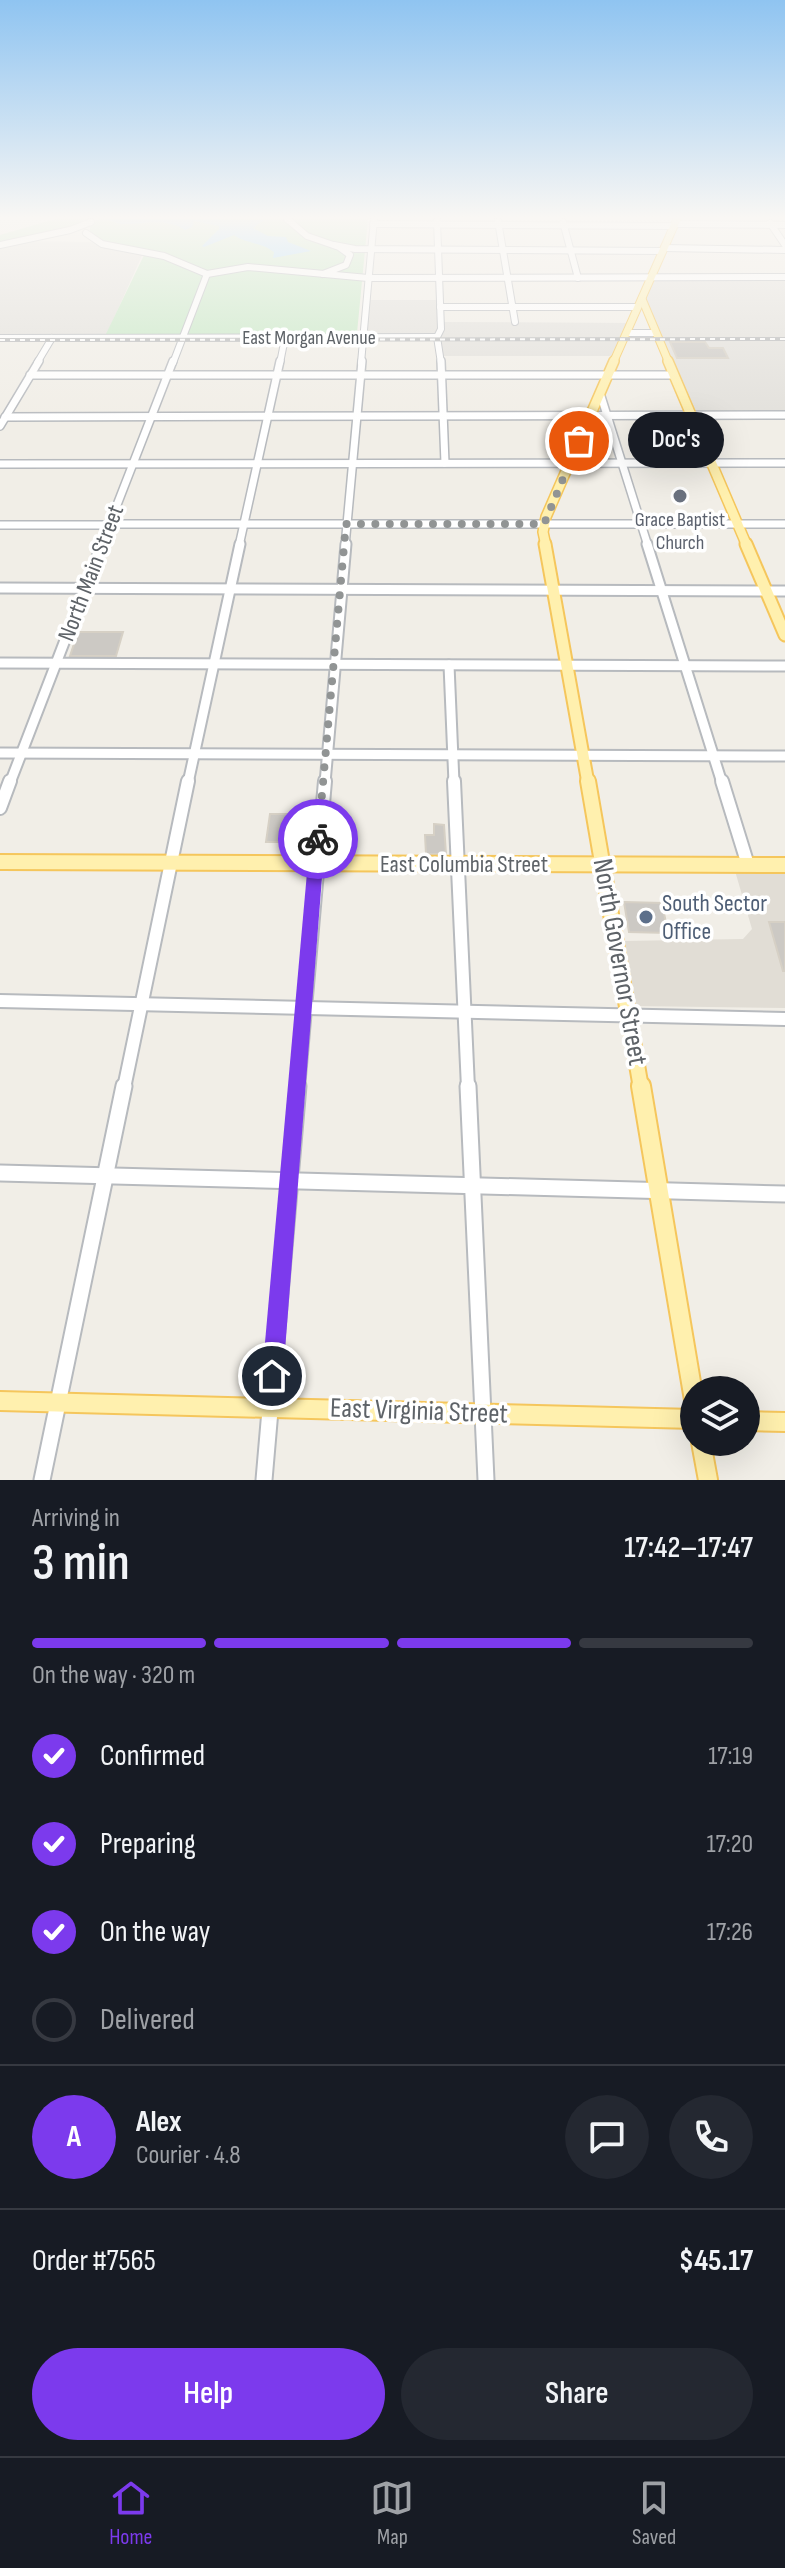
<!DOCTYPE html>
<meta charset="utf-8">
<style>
:root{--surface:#171b24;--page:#242831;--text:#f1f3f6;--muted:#9ea1a6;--line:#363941;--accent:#7c3aed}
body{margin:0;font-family:"Sofia Sans Condensed",sans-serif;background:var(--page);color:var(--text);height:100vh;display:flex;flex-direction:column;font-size:30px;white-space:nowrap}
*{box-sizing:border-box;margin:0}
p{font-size:26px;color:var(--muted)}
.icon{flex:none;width:44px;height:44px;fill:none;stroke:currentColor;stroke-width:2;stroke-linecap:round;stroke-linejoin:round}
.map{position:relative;height:1480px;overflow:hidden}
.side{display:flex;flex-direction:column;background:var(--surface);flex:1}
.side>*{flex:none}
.controls{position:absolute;left:680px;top:1376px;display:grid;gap:16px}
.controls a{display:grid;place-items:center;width:80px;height:80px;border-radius:50%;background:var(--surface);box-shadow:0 8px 32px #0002;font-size:40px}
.pin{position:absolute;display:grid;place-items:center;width:68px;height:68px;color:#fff;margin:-34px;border:4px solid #fff;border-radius:50%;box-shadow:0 2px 8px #0007}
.courier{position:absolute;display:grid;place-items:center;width:80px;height:80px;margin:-40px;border:6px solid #7c3aed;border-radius:50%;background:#fff;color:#222;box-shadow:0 2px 10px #0007}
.bubble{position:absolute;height:56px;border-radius:28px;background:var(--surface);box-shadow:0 8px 32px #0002;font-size:26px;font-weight:600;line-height:56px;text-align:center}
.overview em{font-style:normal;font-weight:600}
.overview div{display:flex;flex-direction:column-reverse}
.overview{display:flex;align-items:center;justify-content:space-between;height:136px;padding:0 32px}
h1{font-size:52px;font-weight:600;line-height:60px}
.bar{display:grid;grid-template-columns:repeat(4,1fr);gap:12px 8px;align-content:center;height:96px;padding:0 32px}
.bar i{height:10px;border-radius:6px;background:var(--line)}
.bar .selected{background:var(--accent)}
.bar p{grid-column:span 4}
.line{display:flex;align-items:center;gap:20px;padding:0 32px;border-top:2px solid var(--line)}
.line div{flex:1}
.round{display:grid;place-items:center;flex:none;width:84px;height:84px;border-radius:42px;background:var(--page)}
ol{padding:0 32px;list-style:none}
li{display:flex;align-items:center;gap:24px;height:88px}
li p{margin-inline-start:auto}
li .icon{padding:8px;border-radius:50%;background:var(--accent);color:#fff;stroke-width:4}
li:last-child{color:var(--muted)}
li i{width:44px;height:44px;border:4px solid var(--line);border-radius:50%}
.button{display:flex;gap:16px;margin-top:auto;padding:16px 32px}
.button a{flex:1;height:92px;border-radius:48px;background:var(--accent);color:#fff;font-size:32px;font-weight:600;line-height:92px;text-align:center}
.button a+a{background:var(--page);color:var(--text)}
.dock{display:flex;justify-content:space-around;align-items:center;height:112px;border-top:2px solid var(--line);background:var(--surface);font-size:22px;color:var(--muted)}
.dock a{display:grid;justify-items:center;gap:4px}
.dock .selected{color:var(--accent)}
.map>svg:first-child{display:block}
.industrial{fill:#e2e0db}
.education{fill:#e1ddd5}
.green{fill:#c5e8c4}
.water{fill:#a9dcff}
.building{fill:#ccc9c4;stroke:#d6d0c5;stroke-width:2}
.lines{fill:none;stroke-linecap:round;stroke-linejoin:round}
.minor-far4-casing{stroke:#b7babe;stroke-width:8}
.minor-far3-casing{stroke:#b7babe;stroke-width:10}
.minor-far2-casing{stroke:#b7babe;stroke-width:13}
.minor-far1-casing{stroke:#b7babe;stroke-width:16}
.minor-casing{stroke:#b7babe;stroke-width:19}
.major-far4-casing{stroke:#f5c65c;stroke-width:9}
.major-far3-casing{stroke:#f5c65c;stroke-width:12}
.major-far2-casing{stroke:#f5c65c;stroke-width:15}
.major-far1-casing{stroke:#f5c65c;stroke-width:18}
.major-casing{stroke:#f5c65c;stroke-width:22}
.minor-far4{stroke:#fff;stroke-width:6}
.minor-far3{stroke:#fff;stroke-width:7}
.minor-far2{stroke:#fff;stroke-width:9}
.minor-far1{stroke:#fff;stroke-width:12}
.minor{stroke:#fff;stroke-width:15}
.major-far4{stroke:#fff0ae;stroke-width:7}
.major-far3{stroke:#fff0ae;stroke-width:9}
.major-far2{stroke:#fff0ae;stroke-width:11}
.major-far1{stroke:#fff0ae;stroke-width:14}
.major{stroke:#fff0ae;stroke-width:18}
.rail-casing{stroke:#b5b6b7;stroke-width:4}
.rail{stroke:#fff;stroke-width:2;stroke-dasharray:5;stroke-linecap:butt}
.route{fill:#7c3aed}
.done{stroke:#919494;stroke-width:8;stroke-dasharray:0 14.4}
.worship-dot{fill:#6b7280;stroke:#fff;stroke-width:3}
.service-dot{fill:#5c6f8a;stroke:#fff;stroke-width:3}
.labels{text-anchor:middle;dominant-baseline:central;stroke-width:7;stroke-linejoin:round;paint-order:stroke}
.far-street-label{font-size:20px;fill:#5e6368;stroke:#fff}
.far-worship-label{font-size:20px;fill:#5b616d;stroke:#fff}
.street-label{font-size:24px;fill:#5e6368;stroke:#fff}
.service-label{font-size:24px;fill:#4e5e75;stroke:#fff;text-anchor:start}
.near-street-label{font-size:28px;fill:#5e6368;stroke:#fff}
</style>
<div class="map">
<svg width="785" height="1480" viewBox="0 0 785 1480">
<rect width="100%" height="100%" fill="#f1eee7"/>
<g class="industrial">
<path d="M18 241 90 242 143 253 106 336 0 335V247Z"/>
<path d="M651 277H785V415L691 416 654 339 642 299Z"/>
<path d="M366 300H440L441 322 631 323 616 356H441L440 340 363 337Z"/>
</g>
<path class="education" d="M735 871H785V1008L634 1006 623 941 743 939 752 929Z"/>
<g class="green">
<path d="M55 219H93L73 228 0 244V235Z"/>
<path d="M98 219H368L357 333 346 336H105L146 251 108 243 90 235V227Z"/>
</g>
<path class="water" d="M104 219 264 220 253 228 268 236 286 237 288 242 311 251 273 258 274 252C262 242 246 244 234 235L204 247 202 246 219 229V226L194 221 192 227 185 230C169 218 143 224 123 224 116 224 110 220 104 219Z"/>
<g class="building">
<path d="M670 342H705L709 348H723L728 358H677Z"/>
<path d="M78 632H123L116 656H70Z"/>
<path d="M270 814H306L304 842H266Z"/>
<path d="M434 824 444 825 446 854H426L425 835H434Z"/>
<path d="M624 902 662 903 668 933 629 932Z"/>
<path d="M769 922H785V971H783Z"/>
</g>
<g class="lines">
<g class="minor-far4-casing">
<g id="minor-far4">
<path d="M287 219 307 236 339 247 350 255 346 265 323 274"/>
<path d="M437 221 441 329 437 337 441 363"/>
<path d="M498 221 515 322"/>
<path d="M563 222 578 278"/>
<path d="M770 223 785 245"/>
<path d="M373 224 674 226"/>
<path d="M675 224 785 225"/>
<path d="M86 233 102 244 164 256 207 274"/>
<path d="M0 245 70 230 91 222"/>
<path d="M334 245 355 249 663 251"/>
<path d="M664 248 785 250"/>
<path d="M207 274 248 267 368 278 785 277"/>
<path d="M440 307H638"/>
<path d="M627 333H655"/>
<path d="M0 338 437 337"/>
<path d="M37 363 52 338"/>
<path d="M173 363 207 274"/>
<path d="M280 363 285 338"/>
<path d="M361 363 374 219"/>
</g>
</g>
<g class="minor-far3-casing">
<g id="minor-far3">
<path d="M441 361 445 463"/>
<path d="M30 375H673"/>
<path d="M600 393 648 546"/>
<path d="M5 417 785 415"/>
<path d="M0 426 39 361"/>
<path d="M0 464 785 463"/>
<path d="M110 524H785"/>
<path d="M0 525H109"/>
<path d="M101 546 173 361"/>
<path d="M239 546 280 361"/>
<path d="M345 546 362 361"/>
</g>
</g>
<g class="minor-far2-casing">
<g id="minor-far2">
<path d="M647 544 722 783"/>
<path d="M0 588 785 591"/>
<path d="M0 663 785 666"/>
<path d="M449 665 454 783"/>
<path d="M0 753 785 756"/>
<path d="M10 783 102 544"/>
<path d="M188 783 240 544"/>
<path d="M325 783 346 544"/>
</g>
</g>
<g class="minor-far1-casing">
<g id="minor-far1">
<path d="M454 781 468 1088"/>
<path d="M722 781 748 865"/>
<path d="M0 808 10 781"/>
<path d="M0 1001 785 1019"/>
<path d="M124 1088 188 781"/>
<path d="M298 1088 325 781"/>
</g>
</g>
<g class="minor-casing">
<g id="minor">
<path d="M468 1086 486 1480"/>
<path d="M0 1173 785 1194"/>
<path d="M42 1480 124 1086"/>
<path d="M264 1480 298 1086"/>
</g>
</g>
<g class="major-far4-casing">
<g id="major-far4">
<path d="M642 299 669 363"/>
<path d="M613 363 677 219"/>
</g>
</g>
<g class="major-far3-casing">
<g id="major-far3">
<path d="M668 361 747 546"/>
<path d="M546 546 543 532 546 517 614 361"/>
</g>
</g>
<g class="major-far2-casing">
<g id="major-far2">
<path d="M545 544 588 783"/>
<path d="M746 544 785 635"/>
</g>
</g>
<g class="major-far1-casing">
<g id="major-far1">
<path d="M588 781 641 1088"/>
<path d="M0 862 785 865"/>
</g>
</g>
<g class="major-casing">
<g id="major">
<path d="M641 1086 694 1400"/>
<path d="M0 1401 694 1419"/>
<path d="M746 1421 785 1422"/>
<path d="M701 1442 708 1480"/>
</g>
</g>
<use href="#minor-far4" class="minor-far4"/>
<use href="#minor-far3" class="minor-far3"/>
<use href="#minor-far2" class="minor-far2"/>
<use href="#minor-far1" class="minor-far1"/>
<use href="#minor" class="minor"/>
<use href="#major-far4" class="major-far4"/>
<use href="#major-far3" class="major-far3"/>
<use href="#major-far2" class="major-far2"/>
<use href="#major-far1" class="major-far1"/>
<use href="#major" class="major"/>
<g class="rail-casing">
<path id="rail" d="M0 340 785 339"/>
</g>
<use href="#rail" class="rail"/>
</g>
<linearGradient id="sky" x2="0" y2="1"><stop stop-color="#8fc4f1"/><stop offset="0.51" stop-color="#f9f7f4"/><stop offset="1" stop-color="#f9f7f4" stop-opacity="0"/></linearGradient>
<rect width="785" height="426" fill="url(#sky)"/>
<path class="route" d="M318 833 325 839 283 1376 280 1383 272 1387 265 1383 262 1376 310 839Z"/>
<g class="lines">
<path class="done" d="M318 839 346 524H544L579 441"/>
</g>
<circle class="worship-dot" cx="680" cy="496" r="8"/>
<circle class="service-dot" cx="646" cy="917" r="8"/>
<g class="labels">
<g class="far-street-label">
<text x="309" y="338">East Morgan Avenue</text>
</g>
<g class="far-worship-label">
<text x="680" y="520">Grace Baptist<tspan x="680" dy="23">Church</tspan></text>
</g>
<g class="street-label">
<text transform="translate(91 573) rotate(-69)">North Main Street</text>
<text x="464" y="864">East Columbia Street</text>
</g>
<g class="service-label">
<text x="662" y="903">South Sector<tspan x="662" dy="28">Office</tspan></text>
</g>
<g class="near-street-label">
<text transform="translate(620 962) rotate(80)">North Governor Street</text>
<text transform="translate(419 1411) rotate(2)">East Virginia Street</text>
</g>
</g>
</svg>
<div class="controls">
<a><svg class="icon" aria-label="layers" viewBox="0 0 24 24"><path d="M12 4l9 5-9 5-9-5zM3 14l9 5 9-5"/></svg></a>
</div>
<div class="pin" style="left:579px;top:441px;background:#ea580c"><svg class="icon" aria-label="bag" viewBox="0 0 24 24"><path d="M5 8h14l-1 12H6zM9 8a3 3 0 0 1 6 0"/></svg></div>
<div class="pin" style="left:272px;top:1376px;background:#1f2937"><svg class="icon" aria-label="home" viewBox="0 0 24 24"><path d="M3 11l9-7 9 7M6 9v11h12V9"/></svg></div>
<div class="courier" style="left:318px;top:839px"><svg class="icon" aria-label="bike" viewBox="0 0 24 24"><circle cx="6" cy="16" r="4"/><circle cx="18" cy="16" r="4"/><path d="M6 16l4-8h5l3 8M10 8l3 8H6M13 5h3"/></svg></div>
<div class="bubble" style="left:628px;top:412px;width:96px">Doc's</div>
</div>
<section class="side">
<div class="overview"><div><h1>3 min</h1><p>Arriving in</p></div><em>17:42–17:47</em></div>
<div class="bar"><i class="selected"></i><i class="selected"></i><i class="selected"></i><i></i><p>On the way · 320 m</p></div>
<ol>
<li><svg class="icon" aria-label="check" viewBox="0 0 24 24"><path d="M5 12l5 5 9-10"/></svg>Confirmed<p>17:19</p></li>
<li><svg class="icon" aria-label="check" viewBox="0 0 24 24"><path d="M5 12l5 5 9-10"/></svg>Preparing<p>17:20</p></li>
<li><svg class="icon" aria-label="check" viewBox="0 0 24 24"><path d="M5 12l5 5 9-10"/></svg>On the way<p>17:26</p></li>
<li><i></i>Delivered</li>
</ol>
<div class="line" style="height:144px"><b class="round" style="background:var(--accent);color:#fff">A</b><div><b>Alex</b><p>Courier · 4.8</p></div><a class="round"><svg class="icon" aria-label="chat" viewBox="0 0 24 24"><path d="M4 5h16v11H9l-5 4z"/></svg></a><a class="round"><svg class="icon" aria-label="phone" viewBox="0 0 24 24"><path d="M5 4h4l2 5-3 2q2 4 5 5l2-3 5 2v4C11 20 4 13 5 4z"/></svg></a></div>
<div class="line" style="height:104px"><div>Order #7565</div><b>$45.17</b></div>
<div class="button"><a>Help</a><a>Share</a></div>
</section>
<nav class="dock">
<a class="selected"><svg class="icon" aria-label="home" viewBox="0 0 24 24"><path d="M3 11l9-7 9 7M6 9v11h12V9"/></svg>Home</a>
<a><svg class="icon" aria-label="map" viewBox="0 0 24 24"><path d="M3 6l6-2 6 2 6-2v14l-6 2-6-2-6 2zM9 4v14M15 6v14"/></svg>Map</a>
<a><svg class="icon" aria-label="saved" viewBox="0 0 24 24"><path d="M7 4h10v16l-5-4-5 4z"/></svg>Saved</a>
</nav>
